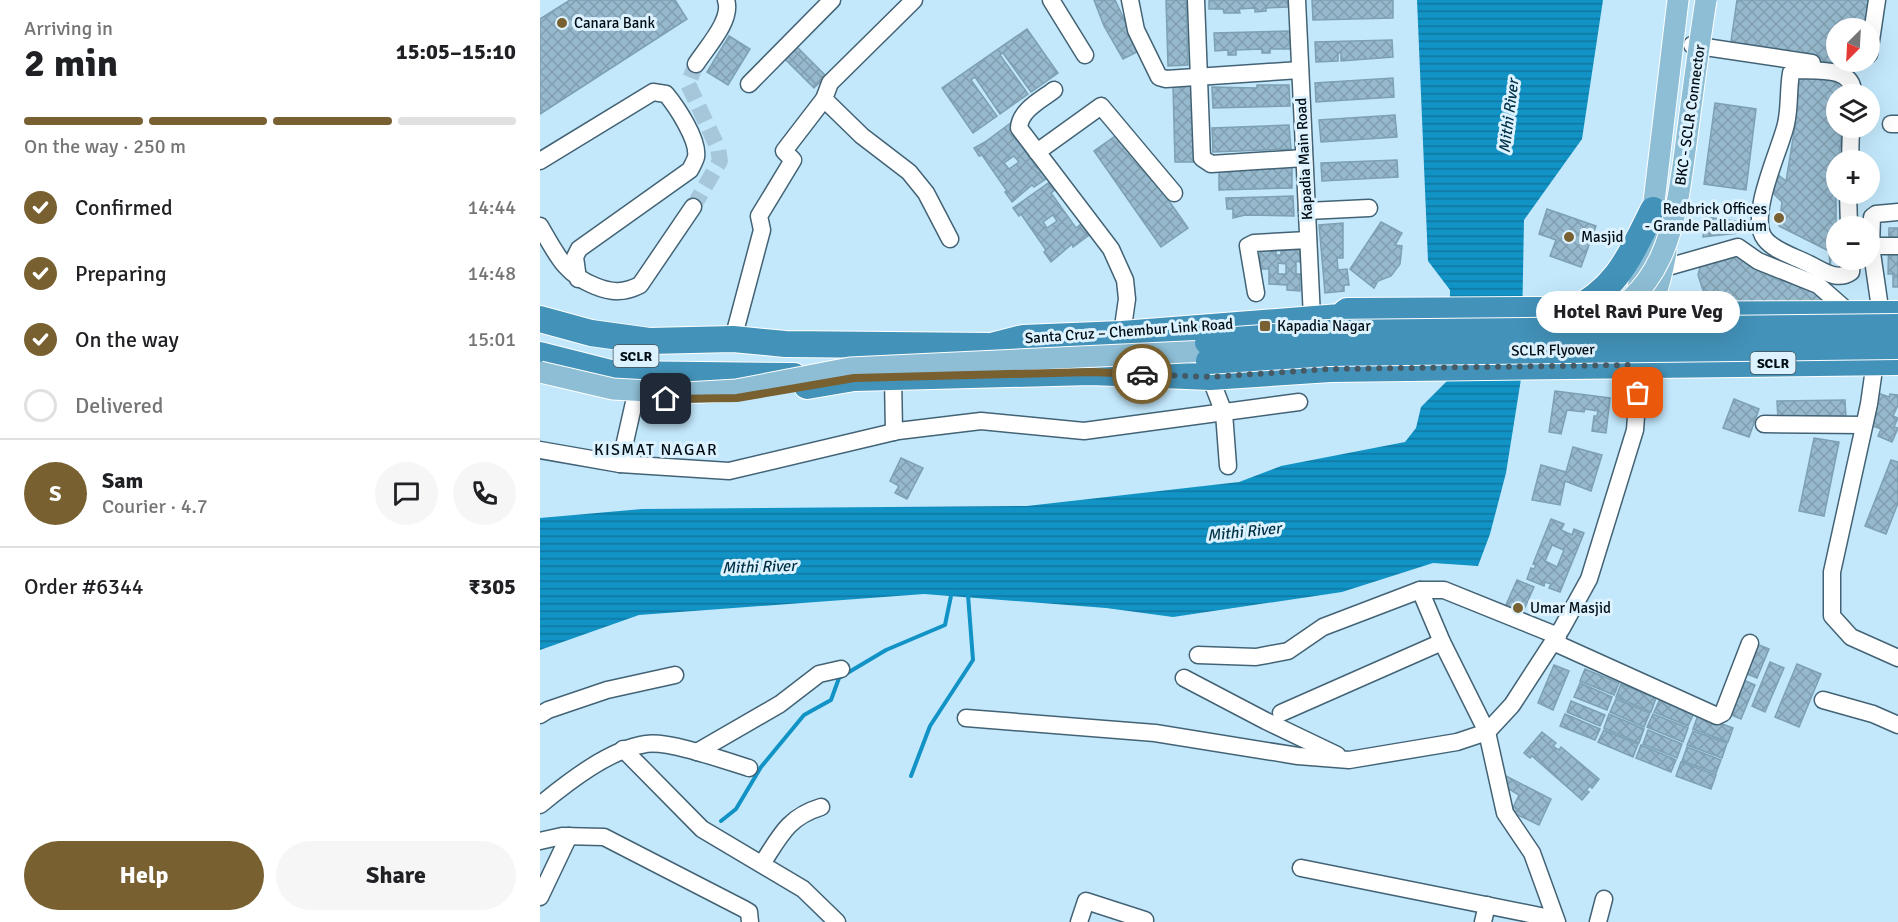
<!DOCTYPE html>
<meta charset="utf-8">
<style>
:root{--surface:#fff;--page:#f6f6f6;--text:#202124;--muted:#757577;--line:#e0e0e0;--accent:#786031}
body{margin:0;font-family:Signika,sans-serif;background:var(--page);color:var(--text);height:100vh;display:flex;flex-direction:column;font-size:22px;white-space:nowrap}
*{box-sizing:border-box;margin:0}
p{font-size:20px;color:var(--muted)}
.icon{flex:none;width:33px;height:33px;fill:none;stroke:currentColor;stroke-width:2;stroke-linecap:round;stroke-linejoin:round}
.map{position:relative;flex:1;overflow:hidden}
.details{display:flex;flex-direction:column;background:var(--surface);width:540px}
.details>*{flex:none}
.needle{width:39px;rotate:204deg}
.fabs{position:absolute;left:1286px;top:18px;display:grid;gap:12px}
.fabs a{display:grid;place-items:center;width:54px;height:54px;border-radius:50%;background:var(--surface);box-shadow:0 6px 24px #0002;font-size:30px}
.pin{position:absolute;display:grid;place-items:center;width:51px;height:51px;color:#fff;margin:-26px;border-radius:12px;box-shadow:0 3px 9px #0006}
.courier{position:absolute;display:grid;place-items:center;width:60px;height:60px;margin:-30px;border:4px solid #786031;border-radius:50%;background:#fff;color:#222;box-shadow:0 2px 8px #0007}
.bubble{position:absolute;height:42px;border-radius:21px;background:var(--surface);box-shadow:0 6px 24px #0002;font-size:20px;font-weight:700;line-height:42px;text-align:center}
.summary em{font-style:normal;font-weight:700}
.summary div{display:flex;flex-direction:column-reverse}
.summary{display:flex;align-items:center;justify-content:space-between;height:102px;padding:0 24px}
h1{font-size:39px;font-weight:700;line-height:45px}
.bar{display:grid;grid-template-columns:repeat(4,1fr);gap:9px 6px;align-content:center;height:72px;padding:0 24px}
.bar i{height:8px;border-radius:4px;background:var(--line)}
.bar .active{background:var(--accent)}
.bar p{grid-column:span 4}
.line{display:flex;align-items:center;gap:15px;padding:0 24px;border-top:2px solid var(--line)}
.line div{flex:1}
.round{display:grid;place-items:center;flex:none;width:63px;height:63px;border-radius:32px;background:var(--page)}
ol{padding:0 24px;list-style:none}
li{display:flex;align-items:center;gap:18px;height:66px}
li p{margin-inline-start:auto}
li .icon{padding:6px;border-radius:50%;background:var(--accent);color:#fff;stroke-width:4}
li:last-child{color:var(--muted)}
li i{width:33px;height:33px;border:3px solid var(--line);border-radius:50%}
.cta{display:flex;gap:12px;margin-top:auto;padding:12px 24px}
.cta a{flex:1;height:69px;border-radius:36px;background:var(--accent);color:#fff;font-size:24px;font-weight:700;line-height:69px;text-align:center}
.cta a+a{background:var(--page);color:var(--text)}
main{display:flex;flex:1;min-height:0}
.map>svg:first-child{display:block}
.water{fill:url(#water-rules)}
.lines{fill:none;stroke-linecap:round;stroke-linejoin:round}
.stream{stroke:#1293c6;stroke-width:4}
.building{fill:url(#building-cross-hatch);stroke:#7da0b3;stroke-width:1.5;fill-rule:evenodd}
.minor-tunnel{stroke:#a6c7d9;stroke-width:16;stroke-dasharray:16 8;stroke-linecap:butt}
.minor-casing{stroke:#436375;stroke-width:19}
.major-casing{stroke:#fff;stroke-width:23}
.highway-casing{stroke:#fff;stroke-width:28}
.minor{stroke:#fff;stroke-width:16}
.major{stroke:#8ebed5;stroke-width:21}
.highway{stroke:#4392b9;stroke-width:26}
.major-bridge-casing{stroke:#fff;stroke-width:23;stroke-linecap:butt}
.highway-bridge-casing{stroke:#fff;stroke-width:28;stroke-linecap:butt}
.major-bridge{stroke:#8ebed5;stroke-width:21}
.highway-bridge{stroke:#4392b9;stroke-width:26}
.done{stroke:#465a65;stroke-width:6;stroke-dasharray:0 10.8}
.route{stroke:#786031;stroke-width:8}
.poi-dot{fill:#786031;stroke:#ddf2ff;stroke-width:2}
.labels{text-anchor:middle;dominant-baseline:central;stroke-width:6;stroke-linejoin:round;paint-order:stroke}
.shield{fill:#ddf2ff;stroke:#44525a;stroke-width:1.5}
.shield-label{font-size:14px;font-weight:bold;fill:#020d14}
.poi-label{font-size:15px;fill:#020d14;stroke:#ddf2ff;text-anchor:start}
.street-label{font-size:15px;fill:#020d14;stroke:#ddf2ff}
.water-label{font-size:16px;font-style:italic;fill:#003145;stroke:#ddf2ff}
.neighbourhood-label{font-size:16px;letter-spacing:1.5px;fill:#020d14;stroke:#ddf2ff}
</style>
<main>
<section class="details">
<div class="summary"><div><h1>2 min</h1><p>Arriving in</p></div><em>15:05–15:10</em></div>
<div class="bar"><i class="active"></i><i class="active"></i><i class="active"></i><i></i><p>On the way · 250 m</p></div>
<ol>
<li><svg class="icon" aria-label="check" viewBox="0 0 24 24"><path d="M5 12l5 5 9-10"/></svg>Confirmed<p>14:44</p></li>
<li><svg class="icon" aria-label="check" viewBox="0 0 24 24"><path d="M5 12l5 5 9-10"/></svg>Preparing<p>14:48</p></li>
<li><svg class="icon" aria-label="check" viewBox="0 0 24 24"><path d="M5 12l5 5 9-10"/></svg>On the way<p>15:01</p></li>
<li><i></i>Delivered</li>
</ol>
<div class="line" style="height:108px"><b class="round" style="background:var(--accent);color:#fff">S</b><div><b>Sam</b><p>Courier · 4.7</p></div><a class="round"><svg class="icon" aria-label="chat" viewBox="0 0 24 24"><path d="M4 5h16v11H9l-5 4z"/></svg></a><a class="round"><svg class="icon" aria-label="phone" viewBox="0 0 24 24"><path d="M5 4h4l2 5-3 2q2 4 5 5l2-3 5 2v4C11 20 4 13 5 4z"/></svg></a></div>
<div class="line" style="height:78px"><div>Order #6344</div><b>₹305</b></div>
<div class="cta"><a>Help</a><a>Share</a></div>
</section>
<div class="map">
<svg width="1358" height="922" viewBox="0 0 1358 922">
<defs>
<pattern id="water-rules" width="6" height="5" patternUnits="userSpaceOnUse" patternTransform="scale(1.5)"><rect width="6" height="5" fill="#1293c6"/><path d="M0 2.5h6" fill="none" stroke="#0f76a0"/></pattern>
<pattern id="building-cross-hatch" width="8" height="8" patternUnits="userSpaceOnUse" patternTransform="scale(1.5)"><rect width="8" height="8" fill="#96b9cd"/><path d="M0 0l8 8M0 8l8-8" fill="none" stroke="#809eaf"/></pattern>
</defs>
<rect width="100%" height="100%" fill="#c3e8fc"/>
<path class="water" d="M877 0H1063L1042 139 984 220 981 379 966 473 950 534 938 566 893 563 802 592 633 617 566 608 384 594 99 615 0 650V518L102 509 487 506 699 482 741 466 865 442 876 428 881 407 910 378V290L888 261Z"/>
<g class="lines">
<g class="stream">
<path d="M371 776 390 726 433 660 428 595"/>
<path d="M181 821 196 809 221 767 264 715 291 700 299 678 346 650 405 625 412 591"/>
</g>
</g>
<g class="building">
<path d="M30 0H135L147 19 0 114V19Z"/>
<path d="M554 0H575L599 51 583 59 564 26Z"/>
<path d="M626 0H646L648 65 628 66Z"/>
<path d="M669 0H748V7L726 8V11L715 12V8L699 9 700 13H684L683 9H669Z"/>
<path d="M772 0H853V18L773 20Z"/>
<path d="M1197 0H1332L1328 28H1296V62H1324L1323 67 1190 48Z"/>
<path d="M487 29 518 73 491 92 463 53 460 55 488 94 460 114 435 77 431 80 457 116 433 133 402 88Z"/>
<path d="M750 31 751 49H730V53H722V49L696 50V55H688V50L675 51 674 33Z"/>
<path d="M189 36 210 49 188 85 167 72Z"/>
<path d="M852 40 853 57 801 61V53H798V61L776 62 775 42Z"/>
<path d="M256 46 286 76 274 88 243 57Z"/>
<path d="M1255 73 1305 79 1304 94H1296V128H1302L1299 160H1296V253L1292 248 1290 267 1289 251 1239 226 1242 202 1231 191 1236 173 1246 181 1255 126Z"/>
<path d="M853 78 854 97 776 102 775 83Z"/>
<path d="M717 85H749L750 106 673 108 672 87 717 88Z"/>
<path d="M633 86H653L656 162H635Z"/>
<path d="M1175 103 1216 109 1206 190 1164 184Z"/>
<path d="M855 115 857 137 781 142 779 120Z"/>
<path d="M472 122 477 129 472 133 497 168 502 165 510 176 494 187 492 185 472 202 465 192 467 191 442 155 439 156 434 148 445 142ZM474 156 479 162 469 169 464 163Z"/>
<path d="M749 125 751 149 673 152 672 128Z"/>
<path d="M581 132 648 228 621 247 554 151Z"/>
<path d="M857 160 858 177 782 181 781 163Z"/>
<path d="M752 167V188L679 190V170Z"/>
<path d="M511 181 516 189 511 193 536 228 541 224 549 235 533 247 532 244 511 262 504 252 506 250 481 214 479 216 473 208ZM513 215 517 221 507 228 503 222Z"/>
<path d="M753 196 754 216 705 215 693 218V209H687L686 198Z"/>
<path d="M1007 209 1056 226 1041 267 1010 256 1016 240 999 234Z"/>
<path d="M1166 217 1201 222 1199 233 1163 237Z"/>
<path d="M841 222 862 233 855 245 862 246 860 264 851 276 838 281 834 288 810 269Z"/>
<path d="M803 223V258H797L798 270 807 269 809 285H804V291L785 293 779 225Z"/>
<path d="M1349 228H1358V287H1353V274H1348Z"/>
<path d="M720 249H736V255H741V249H760V262L756 261V274H760V291L747 290V285L729 284V269H720ZM738 263 746 264V274H738Z"/>
<path d="M1200 253 1209 265 1240 281 1251 280 1288 300 1284 304H1175L1163 290 1158 275 1160 267Z"/>
<path d="M1015 391 1070 398 1066 433 1052 431 1054 416H1057L1058 411 1045 409 1044 412 1027 410 1021 434 1009 432Z"/>
<path d="M1338 393 1349 397 1350 394 1358 395V405L1353 416 1358 418 1354 427 1358 428 1352 442 1338 436 1341 429 1325 423Z"/>
<path d="M1194 399 1219 409 1209 437 1183 428Z"/>
<path d="M1305 400 1306 418 1238 419 1237 401Z"/>
<path d="M1274 438 1299 442 1284 516 1259 511Z"/>
<path d="M1033 447 1062 455 1051 491 1025 481 1020 505 992 500 1001 465 1026 472Z"/>
<path d="M361 458 383 468 367 499 355 493 359 486 350 481Z"/>
<path d="M1351 460 1358 462V503L1346 534 1325 526Z"/>
<path d="M1011 519 1024 524 1021 530 1032 535 1034 529 1044 533 1020 592 1009 588 1011 584 1005 582 1004 586 987 579 991 568 994 569 996 565 993 564ZM1012 545 1024 550 1017 567 1005 561Z"/>
<path d="M977 580 994 587 982 614 965 607Z"/>
<path d="M1214 643 1229 649 1217 678 1202 672Z"/>
<path d="M1230 662 1244 668 1225 712 1212 706Z"/>
<path d="M1257 664 1281 674 1259 727 1235 717Z"/>
<path d="M1014 665 1029 671 1013 710 998 703Z"/>
<path d="M1045 669 1079 683 1074 695 1040 681Z"/>
<path d="M1201 679 1215 685 1201 719 1187 713Z"/>
<path d="M1040 683 1072 697 1067 710 1034 697Z"/>
<path d="M1081 684 1116 698 1111 712 1076 697Z"/>
<path d="M1076 699 1110 713 1104 727 1070 712Z"/>
<path d="M1120 699 1154 713 1148 726 1114 712Z"/>
<path d="M1031 701 1065 715 1060 726 1027 712Z"/>
<path d="M1025 714 1060 729 1055 740 1020 726Z"/>
<path d="M1069 714 1104 729 1099 743 1064 728Z"/>
<path d="M1113 714 1148 728 1143 742 1107 727Z"/>
<path d="M1158 715 1193 728 1188 742 1153 729Z"/>
<path d="M1064 730 1098 744 1093 757 1058 742Z"/>
<path d="M1108 730 1142 744 1137 758 1103 744Z"/>
<path d="M1153 731 1187 743 1182 758 1147 745Z"/>
<path d="M1002 732 1016 743 1013 746 1019 750 1021 747 1059 779 1052 788 1050 786 1046 790 1049 792 1042 800 992 756 990 758 984 753Z"/>
<path d="M1101 745 1136 760 1131 772 1096 758Z"/>
<path d="M1147 747 1181 760 1176 773 1142 761Z"/>
<path d="M1141 762 1176 775 1171 789 1136 776Z"/>
<path d="M964 775 1011 799 999 825 971 812 979 795 959 783Z"/>
</g>
<g class="lines">
<path class="minor-tunnel" d="M153 207 180 161 178 148 148 84 156 64"/>
<g class="minor-casing">
<g id="minor">
<path d="M374 0 290 83 284 99 322 136 369 172 386 193 410 239"/>
<path d="M511 0 545 55"/>
<path d="M590 0 596 30 619 77 626 79 760 70"/>
<path d="M656 0 662 158 671 164 764 158"/>
<path d="M757 0 772 318"/>
<path d="M1152 45 1272 63"/>
<path d="M1329 54 1337 0"/>
<path d="M156 64C166 48 193 20 186 0"/>
<path d="M209 84 292 0"/>
<path d="M514 90C501 100 480 110 479 128L571 249 585 280 587 299 582 334"/>
<path d="M1351 124H1358"/>
<path d="M497 152 561 106 634 193"/>
<path d="M1310 160 1311 128"/>
<path d="M0 161 113 92 126 94C136 106 159 140 156 157 155 161 152 166 150 170L39 249 35 257 38 279"/>
<path d="M1308 194 1309 226"/>
<path d="M767 211 829 208"/>
<path d="M0 226C16 253 24 274 55 286 72 293 84 293 100 285L153 207"/>
<path d="M1329 246H1331L1332 217 1336 214 1358 212"/>
<path d="M1312 260 1311 272C1297 282 1282 270 1269 264 1256 257 1234 251 1225 239 1207 217 1241 148 1246 124 1250 107 1248 90 1251 73L1256 70C1276 71 1314 66 1313 94"/>
<path d="M1124 268 1198 247 1218 261 1278 285 1312 315"/>
<path d="M716 293 708 246 714 243 768 240"/>
<path d="M1341 315 1331 246H1358"/>
<path d="M193 339 222 230 219 216 253 160 244 151 284 99"/>
<path d="M1335 362 1329 404 1292 572V616L1311 637 1358 658"/>
<path d="M353 377 354 432"/>
<path d="M670 377 684 413 688 466"/>
<path d="M1224 424 1324 425"/>
<path d="M0 450 80 464 189 471 358 431 441 421 544 431 759 402"/>
<path d="M80 464 95 398"/>
<path d="M880 590 902 642 947 732 965 813 992 853 1017 922"/>
<path d="M1013 642 1177 716 1183 713 1210 643"/>
<path d="M658 655 716 657 748 651 783 627 880 590H904L1018 636"/>
<path d="M644 678 726 721 797 755"/>
<path d="M1283 700 1333 714 1358 725"/>
<path d="M741 713 902 642"/>
<path d="M0 715 8 710 67 690 135 675"/>
<path d="M426 718 615 733 758 756 809 760 917 742 947 732 972 705 1022 628 1049 579 1095 430 1099 375"/>
<path d="M83 749 162 829 263 889 297 922"/>
<path d="M157 752 240 704 279 674 301 669"/>
<path d="M0 805C28 782 70 749 106 744 128 740 186 761 209 768"/>
<path d="M0 841 22 836 64 837 204 909 209 912 210 922"/>
<path d="M222 864C240 836 248 817 281 807"/>
<path d="M761 868 1015 919"/>
<path d="M0 897 29 836"/>
<path d="M539 922 546 901 605 920"/>
<path d="M943 922 947 905"/>
<path d="M1058 922 1064 899"/>
</g>
</g>
<g class="major-casing">
<g id="major">
<path d="M1096 299 1113 210 1138 0"/>
<path d="M1109 328C1111 302 1123 277 1126 251"/>
</g>
</g>
<g class="highway-casing">
<g id="highway">
<path d="M1028 313C1077 290 1090 256 1113 210"/>
<path d="M0 319 51 333 109 341 193 339 245 344 451 346 483 338 582 334 800 317 807 311 1004 310 1020 315 1358 314"/>
<path d="M0 355 75 374 254 376"/>
<path d="M267 386 314 378 551 372 670 377 790 369 1358 362"/>
</g>
</g>
<use href="#minor" class="minor"/>
<use href="#major" class="major"/>
<use href="#highway" class="highway"/>
<g class="major-bridge-casing">
<g id="major-bridge">
<path d="M1039 329C1130 298 1136 218 1147 136 1153 90 1159 45 1166 0"/>
<path d="M0 372 73 389 145 393 196 390 310 368 688 350"/>
</g>
</g>
<g class="highway-bridge-casing">
<g id="highway-bridge">
<path d="M668 342 788 333 1358 327"/>
<path d="M669 361 789 353 1358 346"/>
</g>
</g>
<use href="#major-bridge" class="major-bridge"/>
<use href="#highway-bridge" class="highway-bridge"/>
</g>
<g class="lines">
<path class="done" d="M602 374 670 377 790 369 1093 365 1099 375 1098 393"/>
<path class="route" d="M126 399 197 398 314 378 551 372 602 374"/>
</g>
<g class="poi-dot">
<circle cx="22" cy="23" r="6"/>
<circle cx="1239" cy="218" r="6"/>
<circle cx="1029" cy="237" r="6"/>
<rect x="719" y="320" width="12" height="12" rx="3"/>
<circle cx="978" cy="608" r="6"/>
</g>
<g class="labels">
<g class="shield">
<rect x="73.5" y="345" width="45" height="22" rx="4.5"/>
<rect x="1210.5" y="352" width="45" height="22" rx="4.5"/>
</g>
<g class="shield-label">
<text x="96" y="356">SCLR</text>
<text x="1233" y="363">SCLR</text>
</g>
<g class="poi-label">
<text x="34" y="23">Canara Bank</text>
<text x="1227" y="209" text-anchor="end">Redbrick Offices<tspan x="1227" dy="17">- Grande Palladium</tspan></text>
<text x="1041" y="237">Masjid</text>
<text x="737" y="326">Kapadia Nagar</text>
<text x="990" y="608">Umar Masjid</text>
</g>
<g class="street-label">
<text transform="translate(1150 115) rotate(-82)">BKC - SCLR Connector</text>
<text transform="translate(764 159) rotate(-93)">Kapadia Main Road</text>
<text transform="translate(589 331) rotate(-4)">Santa Cruz – Chembur Link Road</text>
<text transform="translate(1013 350) rotate(-1)">SCLR Flyover</text>
</g>
<g class="water-label">
<text transform="translate(969 116) rotate(-83)">Mithi River</text>
<text transform="translate(704 532) rotate(-6)">Mithi River</text>
<text transform="translate(219 567) rotate(-2)">Mithi River</text>
</g>
<g class="neighbourhood-label">
<text x="116" y="450">KISMAT NAGAR</text>
</g>
</g>
</svg>
<div class="fabs">
<a><svg class="needle" viewBox="-14 -14 28 28"><path d="M0-13l5 13h-10z" fill="#e53935"/><path d="M0 13l5-13h-10z" fill="#757577"/></svg></a>
<a><svg class="icon" aria-label="layers" viewBox="0 0 24 24"><path d="M12 4l9 5-9 5-9-5zM3 14l9 5 9-5"/></svg></a>
<a>+</a>
<a>−</a>
</div>
<div class="pin" style="left:1098px;top:393px;background:#ea580c"><svg class="icon" aria-label="bag" viewBox="0 0 24 24"><path d="M5 8h14l-1 12H6zM9 8a3 3 0 0 1 6 0"/></svg></div>
<div class="pin" style="left:126px;top:399px;background:#1f2937"><svg class="icon" aria-label="home" viewBox="0 0 24 24"><path d="M3 11l9-7 9 7M6 9v11h12V9"/></svg></div>
<div class="courier" style="left:602px;top:374px"><svg class="icon" aria-label="car" viewBox="0 0 24 24"><path d="M5 17H2v-5l4-1 3-4h7l3 4 3 1v5h-3M9 17h6M6 11h13"/><circle cx="7" cy="17" r="2"/><circle cx="17" cy="17" r="2"/></svg></div>
<div class="bubble" style="left:996px;top:291px;width:204px">Hotel Ravi Pure Veg</div>
</div>
</main>
